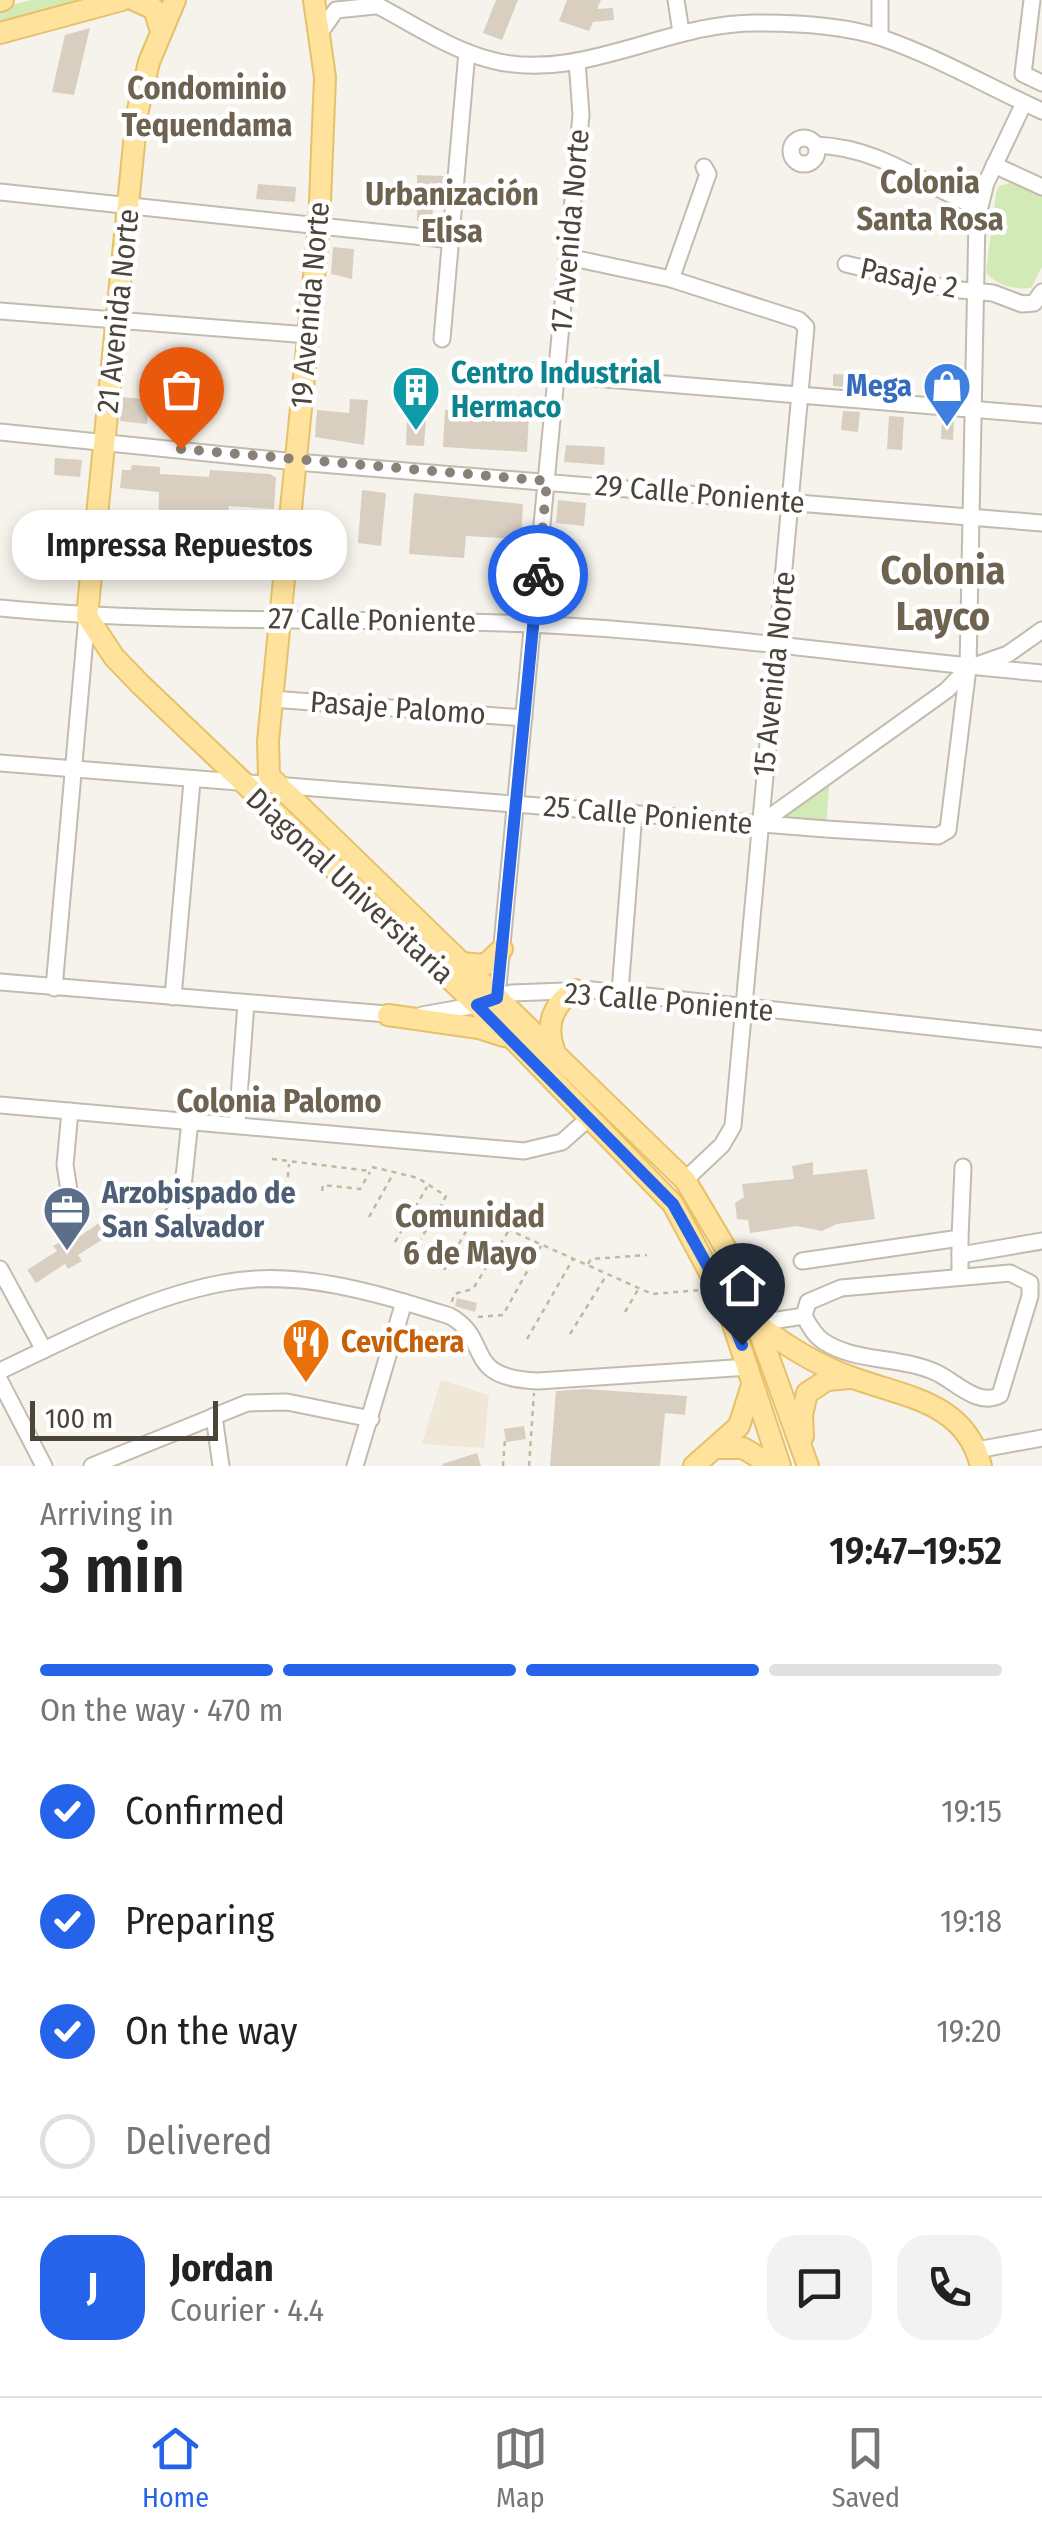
<!DOCTYPE html>
<meta charset="utf-8">
<style>
:root{--surface:#fff;--page:#f2f2f2;--text:#222;--muted:#767676;--line:#e0e0e0;--accent:#2563eb}
body{margin:0;font-family:"Fira Sans Condensed",sans-serif;background:var(--page);color:var(--text);height:100vh;display:flex;flex-direction:column;font-size:38px;white-space:nowrap}
*{box-sizing:border-box;margin:0}
p{font-size:32px;color:var(--muted)}
.icon{flex:none;width:55px;height:55px;fill:none;stroke:currentColor;stroke-width:2;stroke-linecap:round;stroke-linejoin:round}
.map{position:relative;height:1466px;overflow:hidden}
.panel{display:flex;flex-direction:column;background:var(--surface);flex:1}
.panel>*{flex:none}
.scale{position:absolute;left:30px;bottom:25px;width:188px;box-sizing:border-box;padding-left:10px;border:5px solid #4b4439;border-top:0;font-size:28px;line-height:35px;white-space:nowrap;color:#4b4439;-webkit-text-stroke:8px #fff;paint-order:stroke}
.pin{position:absolute;display:grid;place-items:center;width:85px;height:85px;color:#fff;margin:-102px -42px;border-radius:50% 50% 50% 0;rotate:-45deg;box-shadow:0 0 10px #0007}
.pin .icon{rotate:45deg}
.courier{position:absolute;display:grid;place-items:center;width:100px;height:100px;margin:-50px;border:8px solid #2563eb;border-radius:50%;background:#fff;color:#222;box-shadow:0 2px 12px #0007}
.bubble{position:absolute;height:70px;border-radius:30px;background:var(--surface);box-shadow:0 5px 15px #0003;font-size:32px;font-weight:600;line-height:70px;text-align:center}
.head em{font-style:normal;font-weight:600}
.head div{display:flex;flex-direction:column-reverse}
.head{display:flex;align-items:center;justify-content:space-between;height:170px;padding:0 40px}
h1{font-size:65px;font-weight:600;line-height:75px}
.bar{display:grid;grid-template-columns:repeat(4,1fr);gap:15px 10px;align-content:center;height:120px;padding:0 40px}
.bar i{height:12px;border-radius:8px;background:var(--line)}
.bar .selected{background:var(--accent)}
.bar p{grid-column:span 4}
.line{display:flex;align-items:center;gap:25px;padding:0 40px;border-top:2px solid var(--line)}
.line div{flex:1}
.round{display:grid;place-items:center;flex:none;width:105px;height:105px;border-radius:30px;background:var(--page)}
ol{padding:0 40px;list-style:none}
li{display:flex;align-items:center;gap:30px;height:110px}
li p{margin-inline-start:auto}
li .icon{padding:10px;border-radius:50%;background:var(--accent);color:#fff;stroke-width:4}
li:last-child{color:var(--muted)}
li i{width:55px;height:55px;border:5px solid var(--line);border-radius:50%}
.tabs{display:flex;justify-content:space-around;align-items:center;height:140px;border-top:2px solid var(--line);background:var(--surface);font-size:28px;color:var(--muted)}
.tabs a{display:grid;justify-items:center;gap:5px}
.tabs .selected{color:var(--accent)}
.map>svg:first-child{display:block}
.education{fill:#efe8d6}
.green{fill:#d2eab5}
.building{fill:#d8cfc1}
.lines{fill:none;stroke-linecap:round;stroke-linejoin:round}
.minor-casing{stroke:#c2bbae;stroke-width:19}
.major-casing{stroke:#e6c16a;stroke-width:24}
.path{stroke:#c4b79f;stroke-width:2.5;stroke-dasharray:5 5;stroke-linecap:butt}
.minor{stroke:#fff;stroke-width:15}
.major{stroke:#ffe39c;stroke-width:20}
.done{stroke:#878178;stroke-width:10;stroke-dasharray:0 18}
.route{stroke:#2563eb;stroke-width:12}
.labels{text-anchor:middle;dominant-baseline:central;stroke-width:9;stroke-linejoin:round;paint-order:stroke}
.street-label{font-size:30px;fill:#4b4439;stroke:#fff}
.culture-label{font-size:30px;font-weight:bold;fill:#0d838f;stroke:#fff;text-anchor:start}
.shop-label{font-size:30px;font-weight:bold;fill:#366cbe;stroke:#fff;text-anchor:end}
.service-label{font-size:30px;font-weight:bold;fill:#4e5e75;stroke:#fff;text-anchor:start}
.food-label{font-size:30px;font-weight:bold;fill:#c56008;stroke:#fff;text-anchor:start}
.neighbourhood-label{font-size:32px;font-weight:bold;fill:#6e6250;stroke:#fff}
.district-label{font-size:40px;font-weight:bold;fill:#6e6250;stroke:#fff}
</style>
<div class="map">
<svg width="1042" height="1466" viewBox="0 0 1042 1466">
<rect width="100%" height="100%" fill="#f6f3ec"/>
<path class="education" d="M441 1380 489 1395 484 1448 422 1444Z"/>
<g class="green">
<path d="M31 0H103L0 27V8Z"/>
<path d="M1010 183 1042 196V266L1032 287C1018 292 993 284 986 272L996 193 999 186Z"/>
<path d="M830 773 826 829 760 824Z"/>
</g>
<g class="building">
<path d="M496 0H518L502 40 483 33Z"/>
<path d="M567 0H601L597 9 613 8 614 20 593 22 589 31 559 21Z"/>
<path d="M90 28 74 95 52 92 65 35Z"/>
<path d="M417 175 444 176 443 194 434 193 432 222 417 221Z"/>
<path d="M258 184 296 187 295 202 256 199Z"/>
<path d="M333 247 354 249 352 279 331 274Z"/>
<path d="M833 374 868 376 867 389 833 386Z"/>
<path d="M123 397 150 400 147 424 120 421Z"/>
<path d="M350 399 368 400 364 445 315 437 317 410 349 413Z"/>
<path d="M445 410 529 415 527 452 443 447Z"/>
<path d="M843 411 860 412 858 432 841 430Z"/>
<path d="M889 416 904 417 902 450 887 449Z"/>
<path d="M407 418 426 419 424 446 406 445Z"/>
<path d="M942 418 954 419 953 440 941 439Z"/>
<path d="M566 445 605 447 604 465 564 462Z"/>
<path d="M55 458 82 460 80 477 54 475Z"/>
<path d="M132 465 160 467V474L209 477 210 470 270 474 276 478 274 509 229 506 227 518 206 517 205 532 158 528 159 492 120 488 122 470H131Z"/>
<path d="M362 490 386 493 381 546 358 543Z"/>
<path d="M414 493 523 504 521 539 466 536 464 558 409 554Z"/>
<path d="M558 500 586 503 584 526 556 523Z"/>
<path d="M813 1162V1175L867 1169 875 1219 837 1224 822 1231 797 1226 750 1233 748 1220 737 1219 735 1203 744 1197 742 1184 794 1179 792 1166Z"/>
<path d="M99 1223 108 1236 78 1255 82 1261 68 1269 65 1264 36 1283 27 1270 57 1251 53 1246 67 1238 70 1243Z"/>
<path d="M457 1298 477 1303 475 1312 455 1306Z"/>
<path d="M585 1389 687 1396 685 1415 665 1413 660 1466H550L556 1391Z"/>
<path d="M524 1426 526 1439 506 1442 504 1429Z"/>
<path d="M477 1453 481 1466H443L442 1464Z"/>
</g>
<g class="lines">
<g class="minor-casing">
<g id="minor">
<path d="M367 0C407 20 448 49 491 60 581 84 670 20 761 23 799 23 846 26 882 38 937 57 989 87 1042 111"/>
<path d="M676 0 681 32"/>
<path d="M880 0V37"/>
<path d="M1032 0 1023 74 1042 83"/>
<path d="M319 34 336 10 375 6"/>
<circle cx="804" cy="151" r="13"/>
<path d="M816 145C882 148 920 183 979 208"/>
<path d="M994 165 1042 187"/>
<path d="M0 192 452 240"/>
<path d="M568 257 671 279 799 320 806 327 733 1126 722 1145 685 1180"/>
<path d="M846 264 950 289 993 293 1022 304 1034 303 1042 292"/>
<path d="M671 279 708 174 704 167"/>
<path d="M0 311 308 335"/>
<path d="M442 339 467 52"/>
<path d="M557 375 1042 415"/>
<path d="M0 432 296 462 1042 523"/>
<path d="M0 608C175 625 353 617 530 624 701 632 871 658 1042 673"/>
<path d="M272 699 524 718"/>
<path d="M0 763 826 829 938 836 948 830 968 668 977 219 986 183 1024 103"/>
<path d="M760 824 947 690 968 668 1008 654 1042 630"/>
<path d="M0 982 399 1015"/>
<path d="M54 988 87 616"/>
<path d="M620 992 634 813"/>
<path d="M173 997 192 781"/>
<path d="M497 997 581 115 577 61"/>
<path d="M422 1015 477 1005 511 993 592 990 1042 1039"/>
<path d="M0 1105 524 1151 562 1142 589 1118"/>
<path d="M237 1124 246 1003"/>
<path d="M69 1190 65 1165 70 1111"/>
<path d="M170 1218 181 1205 190 1121"/>
<path d="M960 1238 963 1167"/>
<path d="M960 1255 1042 1241"/>
<path d="M802 1261 960 1238V1277"/>
<path d="M0 1269 44 1350"/>
<path d="M1010 1273 1030 1283V1296L1000 1395C978 1407 956 1382 937 1373 902 1356 855 1363 823 1341 814 1335 809 1325 804 1316L808 1302 841 1288Z"/>
<path d="M758 1323 804 1316"/>
<path d="M0 1371C70 1338 146 1297 223 1283 298 1268 379 1294 450 1316 493 1340 461 1378 538 1381L749 1367"/>
<path d="M0 1381 44 1466"/>
<path d="M214 1416 221 1466"/>
<path d="M977 1450 1042 1438"/>
<path d="M92 1466 247 1403 287 1402 371 1419"/>
<path d="M355 1466 404 1302"/>
</g>
</g>
<g class="major-casing">
<g id="major">
<path d="M134 0 154 9 161 31"/>
<path d="M175 0 149 62 137 114 87 616 114 657 140 684 515 1041 673 1204 726 1303 780 1466"/>
<path d="M314 0 325 77 319 226 268 741 269 776 685 1180 735 1264 808 1466"/>
<path d="M0 1 3 0"/>
<path d="M0 33 122 0"/>
<path d="M461 963 485 965 502 949"/>
<path d="M388 1015 479 1028 504 1036"/>
<path d="M554 1050C545 1025 553 1004 575 990"/>
<path d="M760 1326C788 1347 815 1364 848 1376 902 1397 965 1400 981 1466"/>
<path d="M803 1436 802 1415 807 1393 827 1380 849 1378"/>
<path d="M715 1448H743L773 1466"/>
<path d="M694 1466 739 1426 752 1385"/>
</g>
</g>
<g class="path">
<path d="M272 1159 370 1171"/>
<path d="M372 1167 418 1178 446 1196 412 1254"/>
<path d="M287 1187 289 1164"/>
<path d="M322 1191 323 1185 360 1189 370 1172"/>
<path d="M441 1206 509 1230 652 1294 700 1290"/>
<path d="M369 1217 393 1174"/>
<path d="M395 1242 427 1187"/>
<path d="M588 1264 591 1259 647 1255"/>
<path d="M444 1270 473 1219"/>
<path d="M452 1302 454 1294 473 1289 509 1230"/>
<path d="M625 1312 639 1288"/>
<path d="M478 1317 503 1315 541 1246"/>
<path d="M570 1334 606 1276"/>
<path d="M527 1339 573 1259"/>
<path d="M503 1466 505 1438"/>
<path d="M529 1466 534 1393"/>
</g>
<use href="#minor" class="minor"/>
<use href="#major" class="major"/>
</g>
<g class="lines">
<path class="done" d="M181 449 547 481 538 575"/>
<path class="route" d="M538 575 497 998 477 1005 673 1204 717 1283 742 1345"/>
</g>
<defs>
<g id="shop-pin" transform="scale(2.5)"><path d="M0 17L-7.5 6A9.5 9.5 0 1 1 7.5 6Z" fill="#3f7fe0" stroke="#fff"/><path d="M-5-2.5h2.3a2.7 3.5 0 0 1 5.4 0H5L5.5 6h-11ZM-1.5-2.5h3a1.5 2.3 0 0 0-3 0Z" fill="#fff"/></g>
<g id="building-pin" transform="scale(2.5)"><path d="M0 17L-7.5 6A9.5 9.5 0 1 1 7.5 6Z" fill="#0f9aa8" stroke="#fff"/><path d="M-4-6H4V6H1V3H-1V6H-4ZM-2.5-4.3h1.7v1.8h-1.7ZM.8-4.3h1.7v1.8H.8ZM-2.5-1h1.7V.8h-1.7ZM.8-1h1.7V.8H.8Z" fill="#fff"/></g>
<g id="office-pin" transform="scale(2.5)"><path d="M0 17L-7.5 6A9.5 9.5 0 1 1 7.5 6Z" fill="#5c6f8a" stroke="#fff"/><path d="M-6-3h4V-5.5h4V-3h4V5H-6ZM-1-4.5V-3h2v-1.5ZM-6 0V1H6V0Z" fill="#fff"/></g>
<g id="restaurant-pin" transform="scale(2.5)"><path d="M0 17L-7.5 6A9.5 9.5 0 1 1 7.5 6Z" fill="#e8710a" stroke="#fff"/><path d="M-5-6h1v4h1v-4h1v4h1v-4h1v5L-1.5 .5V6h-2V.5L-5-1ZM5-6V6H3V1.5H1.5Q1.5-4 5-6Z" fill="#fff"/></g>
</defs>
<g fill-rule="evenodd">
<use href="#shop-pin" x="947" y="386"/>
<use href="#building-pin" x="416" y="390"/>
<use href="#office-pin" x="67" y="1210"/>
<use href="#restaurant-pin" x="306" y="1342"/>
</g>
<g class="labels">
<g class="street-label">
<text transform="translate(570 231) rotate(-85)">17 Avenida Norte</text>
<text transform="translate(909 278) rotate(12)">Pasaje 2</text>
<text transform="translate(310 305) rotate(-85)">19 Avenida Norte</text>
<text transform="translate(118 311) rotate(-84)">21 Avenida Norte</text>
<text transform="translate(700 494) rotate(5)">29 Calle Poniente</text>
<text transform="translate(372 620) rotate(1)">27 Calle Poniente</text>
<text transform="translate(774 674) rotate(-84)">15 Avenida Norte</text>
<text transform="translate(398 708) rotate(4)">Pasaje Palomo</text>
<text transform="translate(648 815) rotate(5)">25 Calle Poniente</text>
<text transform="translate(350 886) rotate(43)">Diagonal Universitaria</text>
<text transform="translate(669 1002) rotate(5)">23 Calle Poniente</text>
</g>
<g class="culture-label">
<text x="451" y="373">Centro Industrial<tspan x="451" dy="34">Hermaco</tspan></text>
</g>
<g class="shop-label">
<text x="912" y="386">Mega</text>
</g>
<g class="service-label">
<text x="102" y="1193">Arzobispado de<tspan x="102" dy="34">San Salvador</tspan></text>
</g>
<g class="food-label">
<text x="341" y="1342">CeviChera</text>
</g>
<g class="neighbourhood-label">
<text x="207" y="88">Condominio<tspan x="207" dy="37">Tequendama</tspan></text>
<text x="930" y="182">Colonia<tspan x="930" dy="37">Santa Rosa</tspan></text>
<text x="452" y="194">Urbanización<tspan x="452" dy="37">Elisa</tspan></text>
<text x="279" y="1101">Colonia Palomo</text>
<text x="470" y="1216">Comunidad<tspan x="470" dy="37">6 de Mayo</tspan></text>
</g>
<g class="district-label">
<text x="943" y="571">Colonia<tspan x="943" dy="46">Layco</tspan></text>
</g>
</g>
</svg>
<div class="scale">100 m</div>
<div class="pin" style="left:181px;top:449px;background:#ea580c"><svg class="icon" aria-label="bag" viewBox="0 0 24 24"><path d="M5 8h14l-1 12H6zM9 8a3 3 0 0 1 6 0"/></svg></div>
<div class="pin" style="left:742px;top:1345px;background:#1f2937"><svg class="icon" aria-label="home" viewBox="0 0 24 24"><path d="M3 11l9-7 9 7M6 9v11h12V9"/></svg></div>
<div class="courier" style="left:538px;top:575px"><svg class="icon" aria-label="bike" viewBox="0 0 24 24"><circle cx="6" cy="16" r="4"/><circle cx="18" cy="16" r="4"/><path d="M6 16l4-8h5l3 8M10 8l3 8H6M13 5h3"/></svg></div>
<div class="bubble" style="left:12px;top:510px;width:335px">Impressa Repuestos</div>
</div>
<section class="panel">
<div class="head"><div><h1>3 min</h1><p>Arriving in</p></div><em>19:47–19:52</em></div>
<div class="bar"><i class="selected"></i><i class="selected"></i><i class="selected"></i><i></i><p>On the way · 470 m</p></div>
<ol>
<li><svg class="icon" aria-label="check" viewBox="0 0 24 24"><path d="M5 12l5 5 9-10"/></svg>Confirmed<p>19:15</p></li>
<li><svg class="icon" aria-label="check" viewBox="0 0 24 24"><path d="M5 12l5 5 9-10"/></svg>Preparing<p>19:18</p></li>
<li><svg class="icon" aria-label="check" viewBox="0 0 24 24"><path d="M5 12l5 5 9-10"/></svg>On the way<p>19:20</p></li>
<li><i></i>Delivered</li>
</ol>
<div class="line" style="height:180px"><b class="round" style="background:var(--accent);color:#fff">J</b><div><b>Jordan</b><p>Courier · 4.4</p></div><a class="round"><svg class="icon" aria-label="chat" viewBox="0 0 24 24"><path d="M4 5h16v11H9l-5 4z"/></svg></a><a class="round"><svg class="icon" aria-label="phone" viewBox="0 0 24 24"><path d="M5 4h4l2 5-3 2q2 4 5 5l2-3 5 2v4C11 20 4 13 5 4z"/></svg></a></div>
</section>
<nav class="tabs">
<a class="selected"><svg class="icon" aria-label="home" viewBox="0 0 24 24"><path d="M3 11l9-7 9 7M6 9v11h12V9"/></svg>Home</a>
<a><svg class="icon" aria-label="map" viewBox="0 0 24 24"><path d="M3 6l6-2 6 2 6-2v14l-6 2-6-2-6 2zM9 4v14M15 6v14"/></svg>Map</a>
<a><svg class="icon" aria-label="saved" viewBox="0 0 24 24"><path d="M7 4h10v16l-5-4-5 4z"/></svg>Saved</a>
</nav>
